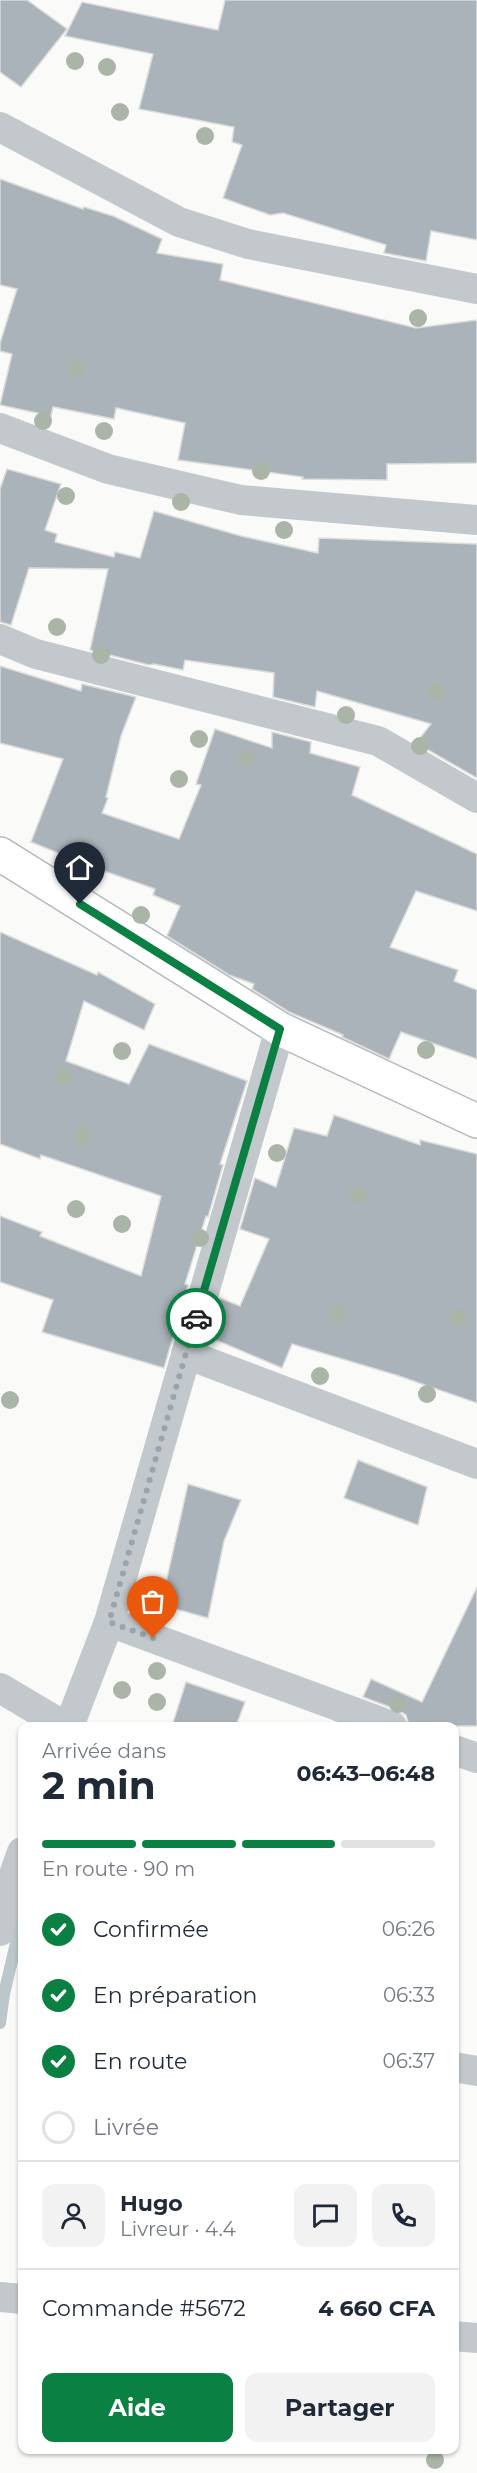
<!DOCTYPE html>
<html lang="fr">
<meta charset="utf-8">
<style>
:root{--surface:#fff;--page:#f2f2f3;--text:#1f2937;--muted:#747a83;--line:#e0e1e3;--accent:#0b8043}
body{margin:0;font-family:Montserrat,sans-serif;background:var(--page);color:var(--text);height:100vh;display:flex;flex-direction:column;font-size:22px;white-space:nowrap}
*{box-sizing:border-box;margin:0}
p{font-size:20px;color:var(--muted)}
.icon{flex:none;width:33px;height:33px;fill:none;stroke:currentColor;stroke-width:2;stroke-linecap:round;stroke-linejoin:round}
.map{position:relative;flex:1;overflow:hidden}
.side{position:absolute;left:18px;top:1722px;width:441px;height:732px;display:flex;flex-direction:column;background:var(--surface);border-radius:12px;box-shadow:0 2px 4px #0004}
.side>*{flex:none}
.pin{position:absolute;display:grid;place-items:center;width:51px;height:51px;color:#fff;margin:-62px -26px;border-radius:50% 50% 50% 0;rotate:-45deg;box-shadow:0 0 6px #0007}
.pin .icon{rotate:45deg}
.courier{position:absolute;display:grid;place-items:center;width:60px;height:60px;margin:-30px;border:4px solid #0b8043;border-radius:50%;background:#fff;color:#222;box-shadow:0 2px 8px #0007}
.overview em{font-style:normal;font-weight:700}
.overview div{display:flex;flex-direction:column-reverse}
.overview{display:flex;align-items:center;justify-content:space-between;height:102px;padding:0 24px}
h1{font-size:39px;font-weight:700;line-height:45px}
.bar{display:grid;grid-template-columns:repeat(4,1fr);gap:9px 6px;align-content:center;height:72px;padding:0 24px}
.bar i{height:8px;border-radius:4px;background:var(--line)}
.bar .on{background:var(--accent)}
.bar p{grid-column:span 4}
.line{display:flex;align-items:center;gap:15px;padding:0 24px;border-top:2px solid var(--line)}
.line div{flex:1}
.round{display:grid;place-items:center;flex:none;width:63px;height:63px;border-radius:12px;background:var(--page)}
ol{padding:0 24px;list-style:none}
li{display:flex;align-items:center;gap:18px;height:66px}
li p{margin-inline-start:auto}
li .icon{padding:6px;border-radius:50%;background:var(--accent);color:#fff;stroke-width:4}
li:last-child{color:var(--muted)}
li i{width:33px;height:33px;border:3px solid var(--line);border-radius:50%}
.action{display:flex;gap:12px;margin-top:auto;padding:12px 24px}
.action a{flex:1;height:69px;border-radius:12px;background:var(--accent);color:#fff;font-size:24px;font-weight:700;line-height:69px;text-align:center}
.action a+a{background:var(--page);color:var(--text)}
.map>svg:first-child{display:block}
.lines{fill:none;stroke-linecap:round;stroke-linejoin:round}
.stream{stroke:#bbc7cb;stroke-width:12}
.building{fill:#aab3b9;stroke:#dcdcda;stroke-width:1.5}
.secondary-casing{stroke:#b3babf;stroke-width:36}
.minor{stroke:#c3c8cc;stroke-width:30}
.secondary{stroke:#fff;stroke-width:33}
.tree{fill:#aab4a7}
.done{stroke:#99a4ac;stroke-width:6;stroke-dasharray:0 10.8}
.route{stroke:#0b8043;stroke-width:8}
</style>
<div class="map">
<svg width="477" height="2473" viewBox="0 0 477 2473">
<rect width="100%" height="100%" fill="#fafaf8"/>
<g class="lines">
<path class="stream" d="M0 2023 4 1994 22 1918"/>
</g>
<g class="building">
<path d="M0 0H27L67 29 21 87 0 72Z"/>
<path d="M225 0H477V240L431 231 426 261 384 253 386 245 283 213 270 215 223 198 242 145 232 142 234 127 139 109 153 54 65 36 82 2 218 30Z"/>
<path d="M0 179 83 209 84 207 113 216 162 239 157 253 223 264 220 280 416 328 477 320V463L387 464V480L302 479 303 477 178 460 185 423 116 408 114 419 53 407 51 416 0 405 12 354 0 351V343L17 289 0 285Z"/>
<path d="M7 469 61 484 45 530 57 534 55 542 114 557 115 552 140 558 154 511 241 536 318 553 319 538 477 544V778L416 743 431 724 317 691 315 707 273 697 274 673 185 660 183 670 154 664 149 665 90 650 108 569 29 568 11 625 0 622V489Z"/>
<path d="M0 666 81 691 82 684 136 697 121 736 106 797 108 798 102 813 179 839 201 785 196 784 215 729 272 748V732L311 742 310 753 360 767 352 795 477 854V911L416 891 390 947 458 970 454 981 477 990V1059L401 1032 389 1059 342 1037 343 1035 289 1012 252 989 254 984 229 975 167 936 180 906 153 895 155 889 93 867 31 842 63 759 0 743Z"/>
<path d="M0 932 97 975 98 972 155 1004 144 1030 84 1001 66 1061 129 1084 149 1044 247 1081 220 1164 223 1165 208 1217 206 1216 185 1284 188 1285 164 1368 42 1332 53 1300 0 1282V1216L42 1232 40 1236 141 1276 161 1196 41 1155 40 1159 0 1144Z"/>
<path d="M334 1115 420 1145V1140L477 1154V1403L396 1375 292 1344 282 1368 209 1337 220 1298 240 1306 269 1239 240 1229 255 1178 276 1187 294 1128 327 1136Z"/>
<path d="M358 1460 427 1487 418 1525 344 1498Z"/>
<path d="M188 1484 241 1500 224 1541 208 1618 161 1605Z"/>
<path d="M477 1587V1726H409L406 1715 398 1710 363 1697 371 1679 422 1702Z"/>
<path d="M186 1682 245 1702 236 1726H172Z"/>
</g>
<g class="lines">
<g class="secondary-casing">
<path id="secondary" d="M0 854 280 1029 477 1121"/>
</g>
<g class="minor">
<path d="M0 127 179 222 248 244 477 289"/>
<path d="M0 428 108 469 241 500 477 520"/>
<path d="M0 639 36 654 378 741 477 798"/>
<path d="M186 1354 477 1464"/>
<path d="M109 1622 392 1726"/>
<path d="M0 1688 64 1726"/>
<path d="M69 1726 109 1622 280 1029"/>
<path d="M454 1750 477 1758"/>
<path d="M0 1931 10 1886 22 1852"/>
<path d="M454 2067 477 2071"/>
<path d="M0 2297 22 2299"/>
<path d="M454 2336 477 2338"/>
</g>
<use href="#secondary" class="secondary"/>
</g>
<g class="tree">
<circle cx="75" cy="61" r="9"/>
<circle cx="107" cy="67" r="9"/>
<circle cx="120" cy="112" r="9"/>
<circle cx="205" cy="136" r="9"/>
<circle cx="418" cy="318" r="9"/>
<circle cx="76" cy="369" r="9"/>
<circle cx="43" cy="421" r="9"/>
<circle cx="104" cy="431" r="9"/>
<circle cx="261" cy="471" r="9"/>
<circle cx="66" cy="496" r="9"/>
<circle cx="181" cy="502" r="9"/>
<circle cx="284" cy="530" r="9"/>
<circle cx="57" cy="627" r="9"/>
<circle cx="101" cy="655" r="9"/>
<circle cx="438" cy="692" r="9"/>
<circle cx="346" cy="715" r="9"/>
<circle cx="199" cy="739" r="9"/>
<circle cx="420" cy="746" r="9"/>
<circle cx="247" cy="758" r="9"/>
<circle cx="179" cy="779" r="9"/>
<circle cx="141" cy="915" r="9"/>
<circle cx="426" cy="1050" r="9"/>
<circle cx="122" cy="1051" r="9"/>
<circle cx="64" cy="1077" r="9"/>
<circle cx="83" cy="1136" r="9"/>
<circle cx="277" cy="1153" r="9"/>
<circle cx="359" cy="1195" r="9"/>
<circle cx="76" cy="1209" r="9"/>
<circle cx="122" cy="1224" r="9"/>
<circle cx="200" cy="1238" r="9"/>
<circle cx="337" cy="1313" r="9"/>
<circle cx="458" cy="1317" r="9"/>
<circle cx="320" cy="1376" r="9"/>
<circle cx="427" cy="1394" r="9"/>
<circle cx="10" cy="1400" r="9"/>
<circle cx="157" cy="1671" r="9"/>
<circle cx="122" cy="1690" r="9"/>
<circle cx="157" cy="1702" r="9"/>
<circle cx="398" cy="1704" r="9"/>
<circle cx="435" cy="2460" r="9"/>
</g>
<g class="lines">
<path class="done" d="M153 1638 109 1622 196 1318"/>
<path class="route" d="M80 904 280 1029 196 1318"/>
</g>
</svg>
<div class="pin" style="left:153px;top:1638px;background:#ea580c"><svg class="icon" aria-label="bag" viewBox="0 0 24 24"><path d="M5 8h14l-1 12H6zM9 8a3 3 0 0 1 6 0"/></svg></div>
<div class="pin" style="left:80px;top:904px;background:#1f2937"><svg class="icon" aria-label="home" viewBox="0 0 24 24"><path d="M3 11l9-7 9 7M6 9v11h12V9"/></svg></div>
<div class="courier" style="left:196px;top:1318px"><svg class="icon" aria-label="car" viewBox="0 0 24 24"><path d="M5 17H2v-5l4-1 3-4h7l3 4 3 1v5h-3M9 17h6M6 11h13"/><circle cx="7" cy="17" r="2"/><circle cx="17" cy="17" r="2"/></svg></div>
<section class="side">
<div class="overview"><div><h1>2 min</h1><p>Arrivée dans</p></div><em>06:43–06:48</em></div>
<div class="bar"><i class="on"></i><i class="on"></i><i class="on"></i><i></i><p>En route · 90 m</p></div>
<ol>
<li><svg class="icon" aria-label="check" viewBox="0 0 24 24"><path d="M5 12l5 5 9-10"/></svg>Confirmée<p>06:26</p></li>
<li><svg class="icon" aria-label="check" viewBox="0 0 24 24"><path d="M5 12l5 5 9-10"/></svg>En préparation<p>06:33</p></li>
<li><svg class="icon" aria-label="check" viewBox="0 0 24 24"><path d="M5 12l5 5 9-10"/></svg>En route<p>06:37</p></li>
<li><i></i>Livrée</li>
</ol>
<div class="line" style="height:108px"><a class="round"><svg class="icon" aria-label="person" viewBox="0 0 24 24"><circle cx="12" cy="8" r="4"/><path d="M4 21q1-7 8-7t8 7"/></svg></a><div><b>Hugo</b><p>Livreur · 4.4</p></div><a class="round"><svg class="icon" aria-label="chat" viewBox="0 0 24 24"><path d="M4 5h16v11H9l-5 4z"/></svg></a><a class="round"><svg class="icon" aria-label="phone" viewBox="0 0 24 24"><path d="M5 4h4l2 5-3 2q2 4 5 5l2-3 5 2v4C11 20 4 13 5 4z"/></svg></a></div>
<div class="line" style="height:78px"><div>Commande #5672</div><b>4 660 CFA</b></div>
<div class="action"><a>Aide</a><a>Partager</a></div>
</section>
</div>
